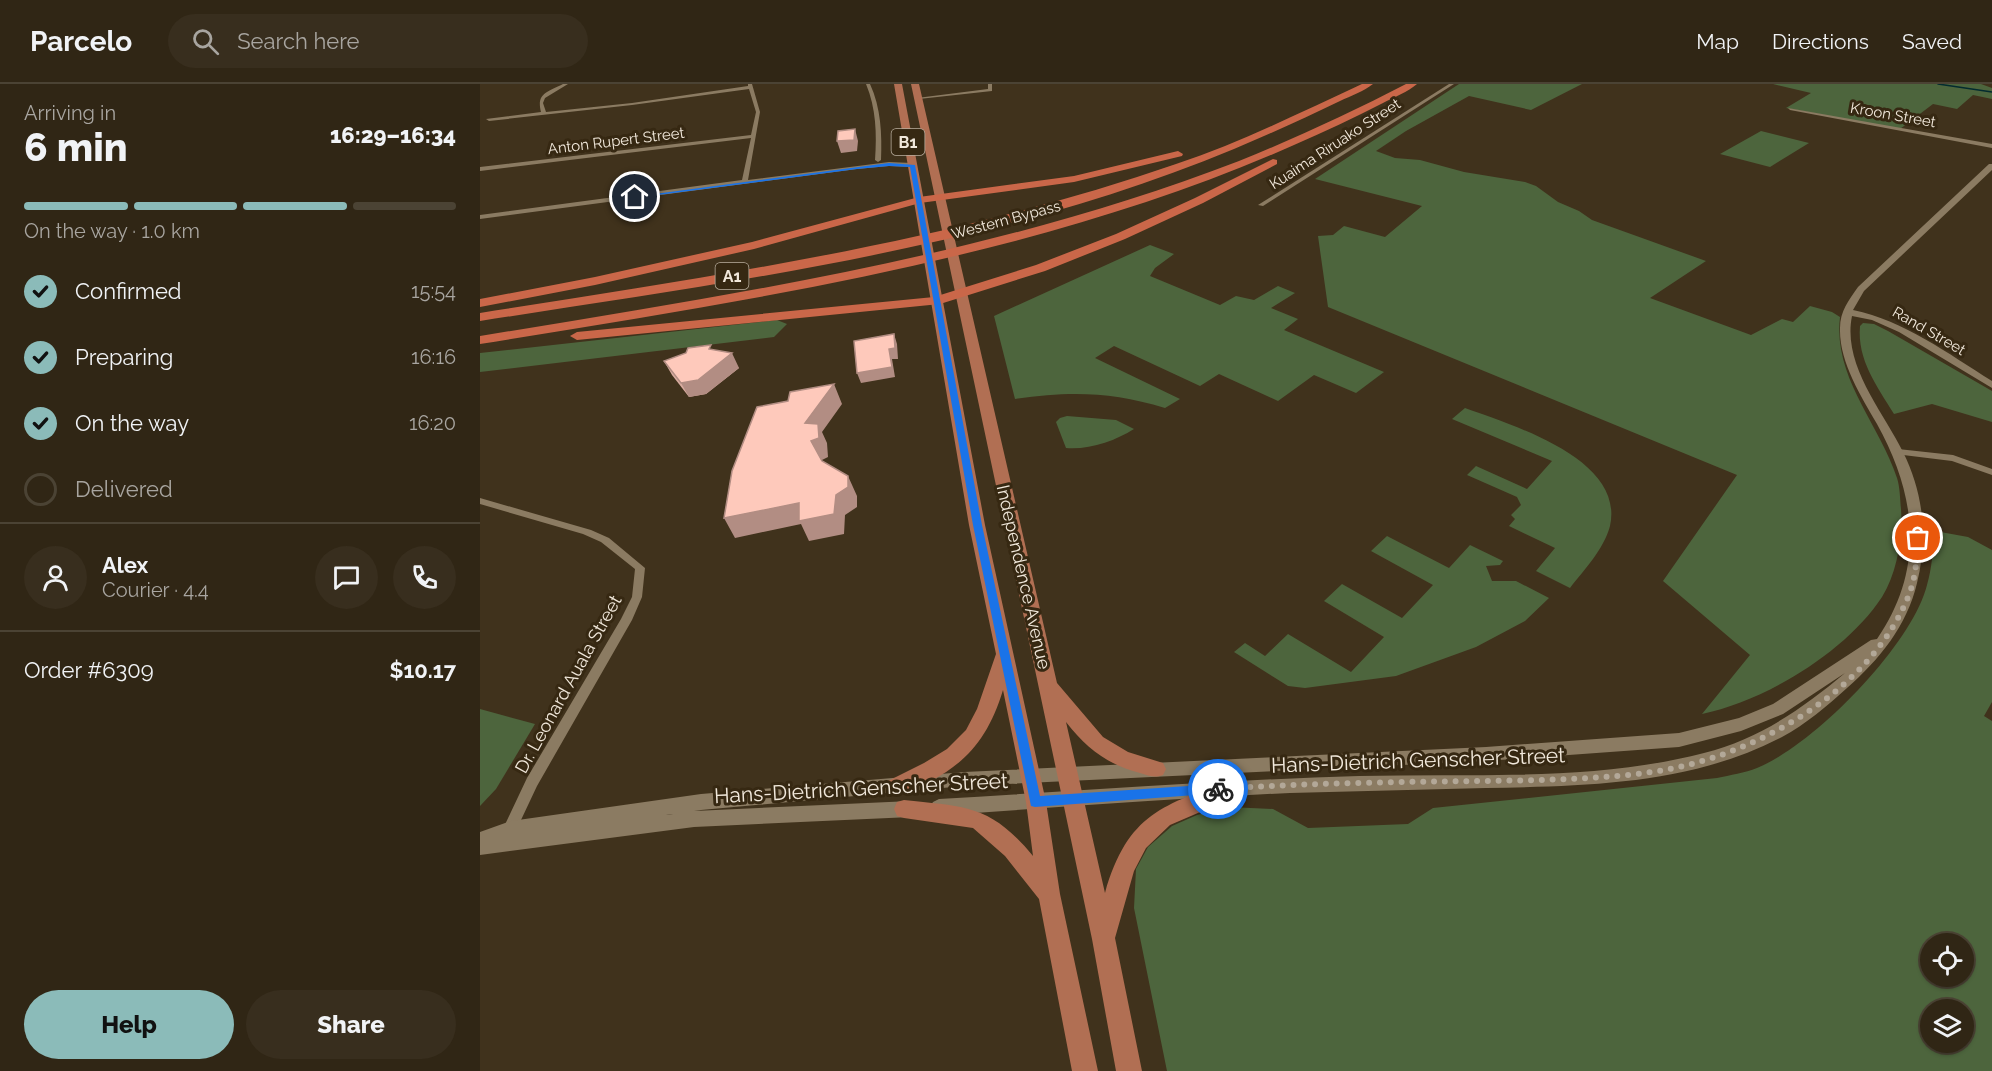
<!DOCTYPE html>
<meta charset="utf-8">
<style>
:root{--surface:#302615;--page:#382e1e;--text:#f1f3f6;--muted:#a8a5a0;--line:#4b4334;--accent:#8bbbb9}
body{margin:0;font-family:Raleway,sans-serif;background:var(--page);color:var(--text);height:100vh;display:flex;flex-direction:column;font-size:22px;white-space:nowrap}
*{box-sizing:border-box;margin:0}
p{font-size:20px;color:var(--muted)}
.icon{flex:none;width:33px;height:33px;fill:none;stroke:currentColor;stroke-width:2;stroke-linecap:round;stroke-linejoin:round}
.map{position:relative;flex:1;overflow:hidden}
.sheet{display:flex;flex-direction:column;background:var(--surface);width:480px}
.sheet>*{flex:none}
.fabs{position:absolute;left:1440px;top:849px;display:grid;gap:12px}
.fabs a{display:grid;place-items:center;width:54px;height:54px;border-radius:50%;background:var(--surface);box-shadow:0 2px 4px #0004,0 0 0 2px var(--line);font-size:30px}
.pin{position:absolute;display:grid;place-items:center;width:51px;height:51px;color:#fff;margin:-26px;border:3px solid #fff;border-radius:50%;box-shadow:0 2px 6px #0007}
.courier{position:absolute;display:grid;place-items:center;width:60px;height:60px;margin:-30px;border:4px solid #1a73e8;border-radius:50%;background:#fff;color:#222;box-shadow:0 2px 8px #0007}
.headline em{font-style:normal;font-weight:800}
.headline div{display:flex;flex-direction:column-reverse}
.headline{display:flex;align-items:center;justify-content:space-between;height:102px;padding:0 24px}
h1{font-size:39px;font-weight:800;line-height:45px}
.bar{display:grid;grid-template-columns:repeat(4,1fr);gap:9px 6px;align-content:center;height:72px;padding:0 24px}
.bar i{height:8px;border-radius:4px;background:var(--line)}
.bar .active{background:var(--accent)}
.bar p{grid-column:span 4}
.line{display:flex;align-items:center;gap:15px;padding:0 24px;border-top:2px solid var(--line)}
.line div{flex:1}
.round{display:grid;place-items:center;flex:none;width:63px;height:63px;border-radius:32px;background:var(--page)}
ol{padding:0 24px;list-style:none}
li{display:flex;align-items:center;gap:18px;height:66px}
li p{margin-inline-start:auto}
li .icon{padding:6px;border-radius:50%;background:var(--accent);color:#111;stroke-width:4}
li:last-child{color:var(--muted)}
li i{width:33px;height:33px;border:3px solid var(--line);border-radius:50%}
.cta{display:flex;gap:12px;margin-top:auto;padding:12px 24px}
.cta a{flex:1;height:69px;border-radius:36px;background:var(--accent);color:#111;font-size:24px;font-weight:800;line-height:69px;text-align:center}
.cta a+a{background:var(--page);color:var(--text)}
header{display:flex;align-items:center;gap:36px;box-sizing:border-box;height:84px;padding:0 30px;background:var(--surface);border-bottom:2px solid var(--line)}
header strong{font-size:28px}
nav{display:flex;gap:33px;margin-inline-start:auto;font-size:21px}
.search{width:420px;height:54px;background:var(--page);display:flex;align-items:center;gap:15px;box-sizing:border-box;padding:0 21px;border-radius:33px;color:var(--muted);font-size:22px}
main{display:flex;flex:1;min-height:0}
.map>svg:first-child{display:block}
.green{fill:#4d653d;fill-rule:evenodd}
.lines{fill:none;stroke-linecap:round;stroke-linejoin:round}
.stream{stroke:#032b2f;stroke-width:1.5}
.minor{fill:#8b7b62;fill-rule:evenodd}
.tertiary{fill:#8b7b62;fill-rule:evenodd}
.primary{fill:#b16f53;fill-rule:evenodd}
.motorway{fill:#ca6749;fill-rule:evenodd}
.wall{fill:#daada1}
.shaded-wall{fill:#b28d83}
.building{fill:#fec9bb;stroke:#b28d83;stroke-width:1.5}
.route{fill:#1a73e8}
.done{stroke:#b3a898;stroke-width:6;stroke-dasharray:0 10.8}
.labels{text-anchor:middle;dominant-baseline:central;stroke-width:6;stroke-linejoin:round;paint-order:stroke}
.far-street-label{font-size:15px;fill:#f1e8db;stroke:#362812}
.shield{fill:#362812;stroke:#b9ae9f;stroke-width:1.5}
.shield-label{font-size:16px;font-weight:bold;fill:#f1e8db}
.street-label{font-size:18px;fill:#f1e8db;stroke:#362812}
.near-street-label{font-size:21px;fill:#f1e8db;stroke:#362812}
</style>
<header>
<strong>Parcelo</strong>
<div class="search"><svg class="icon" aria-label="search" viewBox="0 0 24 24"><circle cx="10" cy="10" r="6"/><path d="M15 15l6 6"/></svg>Search here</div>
<nav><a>Map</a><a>Directions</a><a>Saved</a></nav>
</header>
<main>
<section class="sheet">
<div class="headline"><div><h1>6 min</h1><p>Arriving in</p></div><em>16:29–16:34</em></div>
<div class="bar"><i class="active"></i><i class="active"></i><i class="active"></i><i></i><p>On the way · 1.0 km</p></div>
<ol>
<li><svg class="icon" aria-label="check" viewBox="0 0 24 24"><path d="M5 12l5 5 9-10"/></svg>Confirmed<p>15:54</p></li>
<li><svg class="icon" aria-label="check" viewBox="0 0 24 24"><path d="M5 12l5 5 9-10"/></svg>Preparing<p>16:16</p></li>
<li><svg class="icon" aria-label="check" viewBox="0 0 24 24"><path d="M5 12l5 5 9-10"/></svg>On the way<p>16:20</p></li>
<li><i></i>Delivered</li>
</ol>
<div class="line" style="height:108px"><a class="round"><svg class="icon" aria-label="person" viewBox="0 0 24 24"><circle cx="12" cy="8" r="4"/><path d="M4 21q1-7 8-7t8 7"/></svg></a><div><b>Alex</b><p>Courier · 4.4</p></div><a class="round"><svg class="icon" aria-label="chat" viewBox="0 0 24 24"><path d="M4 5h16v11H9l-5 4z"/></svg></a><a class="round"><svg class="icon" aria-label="phone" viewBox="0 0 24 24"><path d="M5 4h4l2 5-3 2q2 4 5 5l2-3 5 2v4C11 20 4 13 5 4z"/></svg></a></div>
<div class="line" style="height:78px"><div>Order #6309</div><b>$10.17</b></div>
<div class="cta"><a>Help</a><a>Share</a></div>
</section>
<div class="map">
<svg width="1512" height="987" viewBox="0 0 1512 987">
<rect width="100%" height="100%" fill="#40321c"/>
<g class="green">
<path d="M979 0H1102L1051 26 989 12 926 47 896 67 915 74 940 76 984 88 1045 98 1056 102 1078 118 1099 127 1112 136 1226 177 1170 214 1271 251 1302 235 1313 238 1330 222 1352 228 1360 233C1353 294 1399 339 1417 394 1420 403 1420 415 1421 425 1423 453 1417 489 1402 513 1366 568 1285 617 1222 630L1270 571 1183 497 1257 391 848 223 838 152 853 151 864 142 905 153 942 122 835 95Z"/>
<path d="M1293 0H1501L1512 4V15L1493 11 1477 25 1453 20 1420 45 1306 24 1331 9Z"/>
<path d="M1281 47 1329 59 1290 83 1240 70Z"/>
<path d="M670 161 694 170 675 184 670 192 740 221 756 212 774 216 798 202 815 209 791 224 818 235 804 246 904 288 876 309 834 291 798 317 739 290 720 302 634 262 615 274 700 315 685 324C632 308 591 307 535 315L514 232Z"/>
<path d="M297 236 307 240 294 253 0 288V269Z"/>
<path d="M1383 239 1394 240 1408 247 1512 307V338L1452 320 1414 330C1397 302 1377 276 1380 242Z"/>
<path d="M985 324C1031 341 1145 374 1130 442 1124 465 1104 486 1090 504L1056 487 1075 464 1029 442 1035 435 1031 431 1041 421 1037 413 987 391 996 382 1047 405 1072 377 972 335Z"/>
<path d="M587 332 636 336 654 345C635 357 609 366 586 364L576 338 580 334Z"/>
<path d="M1455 447 1488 453 1512 466V618L1504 632 1512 637V987H687L654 824 656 785 668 763 692 742 717 731 749 723 793 725 828 744 928 740 953 724 1237 694C1250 691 1265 689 1277 684 1334 661 1432 561 1447 501 1452 484 1453 465 1455 447ZM1450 860H1484V892H1450ZM1450 926H1484V958H1450Z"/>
<path d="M907 452 969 484 990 461 1023 477 1020 481 1006 482 1012 497H1036L1069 514 1045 537 996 563 916 592 825 604 808 602 754 568 765 559 785 572 808 550 871 588 904 553 844 517 862 500 922 534 953 501 891 467Z"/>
<path d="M0 625 55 640 16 705 0 722Z"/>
</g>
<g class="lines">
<path class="stream" d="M1458 0 1512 8"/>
<g class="minor">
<path d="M83 0H88L65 14 63 19 66 28 152 19 268 2V0H272L280 28 268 96 409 78 432 79 435 81 432 83 409 82 377 85 0 135V131L262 96 271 54 0 87V83L271 51 276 28 269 5 152 21 9 37 6 35 61 28C56 9 68 8 83 0Z"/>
<path d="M386 0H390C401 24 402 50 401 76L398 78 395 76C397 50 396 24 386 0Z"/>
<path d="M508 0H512V7L439 15 437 14 508 5Z"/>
<path d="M969 0H974L783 122 778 121Z"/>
<path d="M1308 24 1512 60V64L1310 26Z"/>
<path d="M1418 365 1473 371 1512 385V391L1472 377 1415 370 1414 368 1415 366Z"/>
<path d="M0 414 111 446 129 454 165 484 162 513 152 536 57 702 33 753 28 755 23 753 21 749 47 694 141 535 152 513 155 485 121 458 103 450 0 420Z"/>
</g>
<path class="tertiary" d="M1509 80H1512V86L1384 207 1373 226C1425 237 1467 269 1512 297V304L1419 248 1392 236 1372 232C1362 281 1403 327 1423 368 1444 410 1448 455 1437 499 1427 542 1399 576 1367 604 1347 622 1326 640 1302 653 1210 701 1106 702 1006 704 940 706 875 707 810 709 693 714 576 724 459 731L453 728 450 723 453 718 459 715C599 707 739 696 879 692 993 689 1113 698 1224 669 1279 655 1322 625 1365 589L1303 630 1261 647 1199 663 1006 677 484 702 221 726 186 731 214 727 431 717 437 720 440 725 437 730 431 733 214 743 0 771V748L31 737 221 710 484 688 1006 663 1199 649 1259 634 1293 620 1391 556 1397 555C1445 485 1437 412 1397 340 1381 312 1359 278 1360 244 1360 227 1369 216 1378 203Z"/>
<g class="primary">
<path d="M414 0H422L505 441 566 718 580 810 618 987H592L559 815 525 772 493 744 424 734 417 732 414 725 417 718 424 716C486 723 510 720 553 772L546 718 523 606C505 666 474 691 415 712L408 709 405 703 408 697 444 679 467 665 486 646 497 625 516 570 489 441Z"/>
<path d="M431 0H439L577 599 623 653 648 668 683 679 686 685 683 691C675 694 669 692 660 689 628 681 606 664 586 638L625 809C648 729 683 721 755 695L762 698 765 704 762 710 690 741 666 764 654 787 635 854 662 987H636L612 855Z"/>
</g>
<g class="motorway">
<path d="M882 0H893C884 7 871 12 860 17 835 29 810 41 784 52 540 161 262 196 0 237V229C235 192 471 158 696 80 760 59 821 28 882 0Z"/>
<path d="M926 0H937C928 8 914 13 903 19 874 34 844 48 814 61 562 173 271 216 0 260V252C256 210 516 171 759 77 816 54 872 28 926 0Z"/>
<path d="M698 67 703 70 702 72 594 98 440 119 274 165 115 201 0 223V215L115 193 272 158 439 113 594 92Z"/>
<path d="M793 75 797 76V80L723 119 645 155 565 187 460 220 97 256 90 252 97 248 454 213 556 181 636 150 715 114Z"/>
</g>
</g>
<path class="wall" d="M234 266 259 284 226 310 209 313 192 291 184 277Z"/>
<g class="shaded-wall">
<path d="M375 45 378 57 377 67 361 69 357 57Z"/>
<path d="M414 250 417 260 418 275H412L415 293 381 299 377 289 409 265Z"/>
<path d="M252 269 259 284 226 310 209 313 201 299Z"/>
<path d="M354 300 362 320 342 348 347 359 348 373 340 377 331 357 325 339Z"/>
<path d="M368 392 377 412V423L365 431 364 450 329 457 321 440 255 454 244 434 356 411Z"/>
</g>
<g class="building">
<path d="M375 45 374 56 357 57 358 47Z"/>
<path d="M414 250 415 264 409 265 412 283 377 289 374 257Z"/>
<path d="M231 261 229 265 252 269 218 296 201 299 184 277 206 269 208 264Z"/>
<path d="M354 300 325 339 338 340 339 354 331 357 342 377 368 392V403L356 411 354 430 319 437V419L244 434 252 387 277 323 308 317 310 308Z"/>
</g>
<path class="route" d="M409 79 435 81 502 441 560 712 738 700 744 705 742 709 555 723 551 722 493 441 430 83 409 82 377 85 155 114 152 113Z"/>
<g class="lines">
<path class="done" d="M738 705C825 699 914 698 1001 697 1060 696 1120 696 1178 687 1276 672 1394 605 1430 508 1436 491 1437 472 1438 454"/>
</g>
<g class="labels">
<g class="far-street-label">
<text transform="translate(1413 31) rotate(10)">Kroon Street</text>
<text transform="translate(136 57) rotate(-7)">Anton Rupert Street</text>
<text transform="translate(855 60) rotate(-33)">Kuaima Riruako Street</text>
<text transform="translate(526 136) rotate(-15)">Western Bypass</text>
<text transform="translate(1449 247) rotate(30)">Rand Street</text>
</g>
<g class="shield">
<rect x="411.5" y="45" width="33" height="26" rx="4.5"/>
<rect x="235.5" y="179" width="33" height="26" rx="4.5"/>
</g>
<g class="shield-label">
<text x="428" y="58">B1</text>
<text x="252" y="192">A1</text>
</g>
<g class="street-label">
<text transform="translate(544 493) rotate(77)">Independence Avenue</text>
<text transform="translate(88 600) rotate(-61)">Dr. Leonard Auala Street</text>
</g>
<g class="near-street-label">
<text transform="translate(938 676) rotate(-2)">Hans-Dietrich Genscher Street</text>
<text transform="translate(381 704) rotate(-3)">Hans-Dietrich Genscher Street</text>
</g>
</g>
</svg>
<div class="fabs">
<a><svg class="icon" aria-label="locate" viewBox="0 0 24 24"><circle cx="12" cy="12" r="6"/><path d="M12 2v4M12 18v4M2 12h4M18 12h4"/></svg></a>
<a><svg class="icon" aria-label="layers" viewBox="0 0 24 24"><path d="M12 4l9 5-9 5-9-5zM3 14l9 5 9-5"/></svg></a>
</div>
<div class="pin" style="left:1438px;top:454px;background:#ea580c"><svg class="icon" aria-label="bag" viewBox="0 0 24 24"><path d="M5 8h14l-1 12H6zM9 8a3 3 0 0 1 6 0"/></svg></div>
<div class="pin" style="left:155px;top:113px;background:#1f2937"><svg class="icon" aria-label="home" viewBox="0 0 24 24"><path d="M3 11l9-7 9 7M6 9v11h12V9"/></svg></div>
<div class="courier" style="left:738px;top:705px"><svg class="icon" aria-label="bike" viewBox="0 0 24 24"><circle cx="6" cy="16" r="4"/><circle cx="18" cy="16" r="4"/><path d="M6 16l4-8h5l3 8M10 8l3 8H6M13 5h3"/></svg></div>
</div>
</main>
